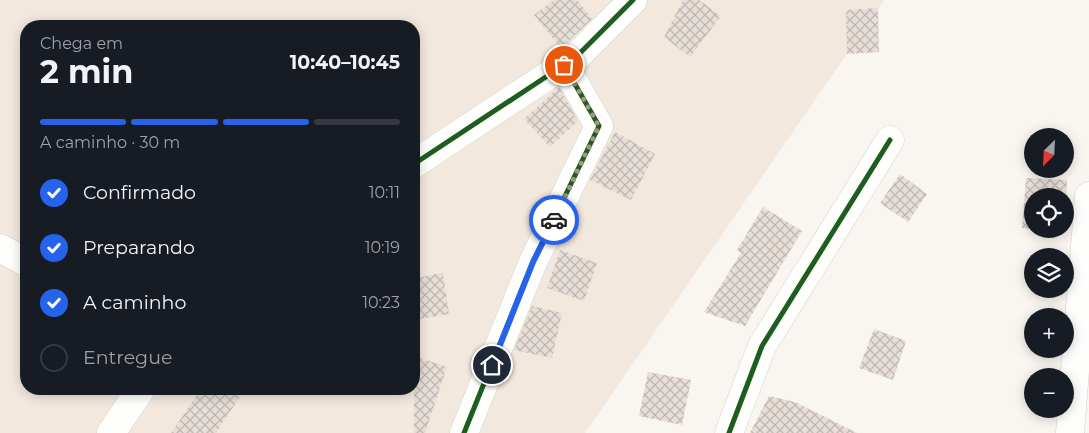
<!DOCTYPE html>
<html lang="pt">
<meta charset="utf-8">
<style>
:root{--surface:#171b24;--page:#242831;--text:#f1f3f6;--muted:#9ea1a6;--line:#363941;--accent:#2563eb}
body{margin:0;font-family:Montserrat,sans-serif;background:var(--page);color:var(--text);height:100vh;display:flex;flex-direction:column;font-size:19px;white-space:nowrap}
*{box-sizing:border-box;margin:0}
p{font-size:16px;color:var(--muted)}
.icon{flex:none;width:28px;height:28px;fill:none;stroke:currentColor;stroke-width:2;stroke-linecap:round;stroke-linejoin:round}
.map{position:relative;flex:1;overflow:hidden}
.details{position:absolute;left:20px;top:20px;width:400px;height:375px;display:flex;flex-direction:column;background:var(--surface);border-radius:20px;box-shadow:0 2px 12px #0003}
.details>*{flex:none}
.needle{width:32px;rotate:204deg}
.tools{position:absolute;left:1024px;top:128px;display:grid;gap:10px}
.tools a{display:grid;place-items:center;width:50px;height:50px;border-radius:50%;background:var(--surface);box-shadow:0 2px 12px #0003;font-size:25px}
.pin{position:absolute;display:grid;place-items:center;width:42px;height:42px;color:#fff;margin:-21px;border:2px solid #fff;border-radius:50%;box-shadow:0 1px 5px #0007}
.courier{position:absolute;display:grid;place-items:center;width:50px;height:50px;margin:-25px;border:4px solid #2563eb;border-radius:50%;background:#fff;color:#222;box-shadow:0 1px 6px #0007}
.headline em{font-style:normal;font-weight:700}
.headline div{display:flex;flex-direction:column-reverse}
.headline{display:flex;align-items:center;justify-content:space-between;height:85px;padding:0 20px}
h1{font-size:32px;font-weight:700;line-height:38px}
.bar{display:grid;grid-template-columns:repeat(4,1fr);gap:8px 5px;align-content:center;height:60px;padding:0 20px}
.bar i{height:6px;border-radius:4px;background:var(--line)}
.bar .current{background:var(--accent)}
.bar p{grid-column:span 4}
ol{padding:0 20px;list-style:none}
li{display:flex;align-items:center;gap:15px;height:55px}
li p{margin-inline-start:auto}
li .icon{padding:5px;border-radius:50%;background:var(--accent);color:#fff;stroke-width:4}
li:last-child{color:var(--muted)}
li i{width:28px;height:28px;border:2px solid var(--line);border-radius:50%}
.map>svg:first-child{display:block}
.residential{fill:#f2e8de;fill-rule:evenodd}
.building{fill:url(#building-cross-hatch)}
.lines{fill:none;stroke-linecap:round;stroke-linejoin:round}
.minor-casing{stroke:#d7d1cb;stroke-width:29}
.minor{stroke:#fefefd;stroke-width:28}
.cycleway-casing{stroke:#fffaf3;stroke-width:8}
.cycleway{stroke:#1b5e20;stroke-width:5}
.done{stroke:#a69286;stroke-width:5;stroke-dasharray:0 9}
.route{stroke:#2563eb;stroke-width:6}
</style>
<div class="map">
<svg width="1089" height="433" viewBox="0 0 1089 433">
<defs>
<pattern id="building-cross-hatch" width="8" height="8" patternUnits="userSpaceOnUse" patternTransform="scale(1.25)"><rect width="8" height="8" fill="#e6ded7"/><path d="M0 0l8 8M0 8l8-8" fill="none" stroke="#bfb7b1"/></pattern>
</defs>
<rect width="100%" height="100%" fill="#f9f5f0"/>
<path class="residential" d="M0 0H884L585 433H0ZM26 26H414V389H26Z"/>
<g class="building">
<path d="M554 0H577L592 19 561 48 534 15Z"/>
<path d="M683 0H699L721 16 690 57 664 37Z"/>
<path d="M878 8 879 52 847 54 846 10Z"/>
<path d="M559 87 578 121 550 147 524 119Z"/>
<path d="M615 132 655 154 631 200 590 180Z"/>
<path d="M900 174 927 194 908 222 880 203Z"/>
<path d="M1026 178 1067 180 1065 219V196H1032V229L1022 228Z"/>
<path d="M763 207 802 231 745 326 704 312 741 253 737 250Z"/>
<path d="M560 250 597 263 584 301 547 288Z"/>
<path d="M443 273 449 314 414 320V278Z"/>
<path d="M532 306 562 313 552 358 514 350Z"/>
<path d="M874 329 906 341 893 380 859 368Z"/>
<path d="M414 356 447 367 425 433H414Z"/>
<path d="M648 372 691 380 682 425 639 416Z"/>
<path d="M201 389H245L216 433H171Z"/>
<path d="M769 396 795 402 857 433H750Z"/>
</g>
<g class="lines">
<g class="minor-casing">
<g id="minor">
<path d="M414 164 576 57 633 0"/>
<path d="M0 248 26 262"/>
<path d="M111 433 141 389"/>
<path d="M464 433 533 262 599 126 564 65"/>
<path d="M729 433 762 346 890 140"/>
<path d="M1070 433 1089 196"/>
</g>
</g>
<use href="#minor" class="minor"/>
<g class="cycleway-casing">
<g id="cycleway">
<path d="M414 164 576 57 633 0"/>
<path d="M464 433 533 262 599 126 564 65"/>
<path d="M729 433 762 346 890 140"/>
</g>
</g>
<use href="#cycleway" class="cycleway"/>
</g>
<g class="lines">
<path class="done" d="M554 220 599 126 564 65"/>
<path class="route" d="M492 365 533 262 554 220"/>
</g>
</svg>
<div class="tools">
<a><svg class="needle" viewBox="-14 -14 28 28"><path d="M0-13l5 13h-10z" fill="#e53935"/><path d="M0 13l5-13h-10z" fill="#9ea1a6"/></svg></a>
<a><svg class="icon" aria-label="locate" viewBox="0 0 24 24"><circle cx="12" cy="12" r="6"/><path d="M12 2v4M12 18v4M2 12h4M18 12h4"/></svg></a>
<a><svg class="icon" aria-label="layers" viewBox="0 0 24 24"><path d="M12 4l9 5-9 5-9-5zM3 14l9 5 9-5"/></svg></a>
<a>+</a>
<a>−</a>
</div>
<div class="pin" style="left:564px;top:65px;background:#ea580c"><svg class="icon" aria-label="bag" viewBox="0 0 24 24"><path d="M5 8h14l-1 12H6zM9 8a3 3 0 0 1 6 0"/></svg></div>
<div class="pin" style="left:492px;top:365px;background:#1f2937"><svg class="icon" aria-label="home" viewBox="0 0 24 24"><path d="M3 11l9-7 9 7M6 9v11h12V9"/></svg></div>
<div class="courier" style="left:554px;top:220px"><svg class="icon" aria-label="car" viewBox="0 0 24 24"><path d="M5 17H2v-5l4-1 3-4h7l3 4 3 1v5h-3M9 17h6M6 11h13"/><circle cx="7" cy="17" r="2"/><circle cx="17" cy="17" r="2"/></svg></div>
<section class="details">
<div class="headline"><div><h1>2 min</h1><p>Chega em</p></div><em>10:40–10:45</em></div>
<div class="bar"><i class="current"></i><i class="current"></i><i class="current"></i><i></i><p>A caminho · 30 m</p></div>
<ol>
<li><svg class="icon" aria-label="check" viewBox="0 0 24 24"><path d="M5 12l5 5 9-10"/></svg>Confirmado<p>10:11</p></li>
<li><svg class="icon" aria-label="check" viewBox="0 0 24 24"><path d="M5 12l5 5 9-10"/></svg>Preparando<p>10:19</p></li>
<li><svg class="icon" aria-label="check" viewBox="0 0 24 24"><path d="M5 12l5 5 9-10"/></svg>A caminho<p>10:23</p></li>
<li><i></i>Entregue</li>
</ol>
</section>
</div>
